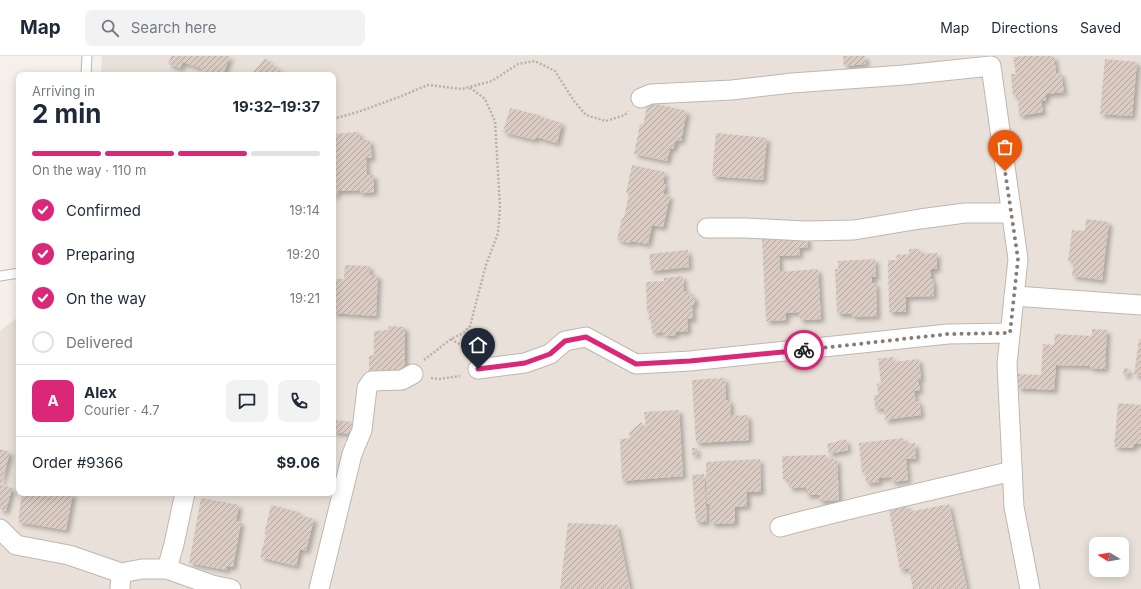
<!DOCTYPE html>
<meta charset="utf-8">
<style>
:root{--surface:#fff;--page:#f2f2f3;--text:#1f2937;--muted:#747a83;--line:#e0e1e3;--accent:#db2777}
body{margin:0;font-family:Inter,sans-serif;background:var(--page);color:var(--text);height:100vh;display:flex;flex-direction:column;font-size:15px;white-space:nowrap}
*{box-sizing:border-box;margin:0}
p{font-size:13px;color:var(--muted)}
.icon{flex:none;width:22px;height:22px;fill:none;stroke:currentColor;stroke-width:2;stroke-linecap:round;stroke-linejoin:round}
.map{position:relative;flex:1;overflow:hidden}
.panel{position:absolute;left:16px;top:16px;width:320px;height:424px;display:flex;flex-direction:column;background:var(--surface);border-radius:8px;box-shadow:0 2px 10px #0003}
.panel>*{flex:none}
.needle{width:26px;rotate:281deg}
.buttons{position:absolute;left:1089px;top:481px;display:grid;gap:8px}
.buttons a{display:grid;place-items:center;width:40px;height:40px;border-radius:8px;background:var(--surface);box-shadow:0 2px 10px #0003;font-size:20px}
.pin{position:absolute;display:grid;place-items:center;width:34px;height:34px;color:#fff;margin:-41px -17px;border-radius:50% 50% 50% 0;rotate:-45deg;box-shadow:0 0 4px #0007}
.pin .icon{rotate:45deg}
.courier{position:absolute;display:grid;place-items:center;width:40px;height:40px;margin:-20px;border:3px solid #db2777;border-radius:50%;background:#fff;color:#222;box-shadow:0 1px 5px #0007}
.summary em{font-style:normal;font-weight:700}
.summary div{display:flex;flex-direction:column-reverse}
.summary{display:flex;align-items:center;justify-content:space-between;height:68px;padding:0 16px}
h1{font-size:26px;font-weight:700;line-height:30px}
.bar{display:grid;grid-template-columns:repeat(4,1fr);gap:6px 4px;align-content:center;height:48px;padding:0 16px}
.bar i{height:5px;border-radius:3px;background:var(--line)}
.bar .selected{background:var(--accent)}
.bar p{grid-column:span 4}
.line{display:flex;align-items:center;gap:10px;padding:0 16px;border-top:1px solid var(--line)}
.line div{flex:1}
.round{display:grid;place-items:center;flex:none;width:42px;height:42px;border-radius:8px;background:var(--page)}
ol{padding:0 16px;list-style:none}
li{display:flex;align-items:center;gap:12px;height:44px}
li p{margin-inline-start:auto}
li .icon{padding:4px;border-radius:50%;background:var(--accent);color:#fff;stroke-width:4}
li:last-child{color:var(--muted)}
li i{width:22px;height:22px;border:2px solid var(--line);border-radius:50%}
header{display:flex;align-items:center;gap:24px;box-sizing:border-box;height:56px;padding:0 20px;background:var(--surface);border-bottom:1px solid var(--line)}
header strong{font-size:19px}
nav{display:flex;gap:22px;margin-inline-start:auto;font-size:14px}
.search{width:280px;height:36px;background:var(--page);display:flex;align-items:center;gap:10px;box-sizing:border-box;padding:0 14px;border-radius:8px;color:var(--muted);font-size:15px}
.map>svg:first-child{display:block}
.residential{fill:#e9e1d9;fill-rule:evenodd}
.building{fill:url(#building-hatch);filter:url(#shadow)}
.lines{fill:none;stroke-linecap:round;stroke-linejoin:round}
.lane-casing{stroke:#c1b6ad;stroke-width:11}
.street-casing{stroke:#c1b6ad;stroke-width:21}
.path{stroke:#c2ae9e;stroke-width:2.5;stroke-dasharray:2 2;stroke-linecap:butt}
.lane{stroke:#fff;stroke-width:9}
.street{stroke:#fff;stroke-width:19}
.done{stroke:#857d77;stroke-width:4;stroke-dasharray:0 7.2}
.route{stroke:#db2777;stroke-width:5}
</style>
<header>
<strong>Map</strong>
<div class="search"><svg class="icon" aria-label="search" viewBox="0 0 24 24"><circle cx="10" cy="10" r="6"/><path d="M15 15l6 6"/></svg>Search here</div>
<nav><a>Map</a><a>Directions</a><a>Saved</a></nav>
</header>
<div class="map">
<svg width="1141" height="533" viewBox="0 0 1141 533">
<defs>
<pattern id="building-hatch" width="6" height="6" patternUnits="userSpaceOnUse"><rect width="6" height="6" fill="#daccc3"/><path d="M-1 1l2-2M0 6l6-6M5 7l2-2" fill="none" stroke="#b3a79f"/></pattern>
<filter id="shadow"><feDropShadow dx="3.5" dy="3.5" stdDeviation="2" flood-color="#0004"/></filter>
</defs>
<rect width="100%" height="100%" fill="#f5f0eb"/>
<path class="residential" d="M102 0H1141V533H0V275L19 260V437H333V19H101ZM1096 488H1122V514H1096Z"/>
<g class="building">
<path d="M171 0H230L223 19H201L203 13 183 6 180 12 168 8Z"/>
<path d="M843 0H865L866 8 844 10Z"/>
<path d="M1023 0H1054L1056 17H1061L1064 36 1046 38V44L1041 45 1043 56 1019 60 1018 39 1013 40 1011 18H1016L1013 1Z"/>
<path d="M265 2 285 19H251Z"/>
<path d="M1105 3 1137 6 1132 60 1100 58Z"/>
<path d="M648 46 687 55 681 85 676 84 673 93 670 92 667 105 634 98 640 68 643 69Z"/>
<path d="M510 52 542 60 541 61 562 67 557 87 536 81 535 84 503 76Z"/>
<path d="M359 76 360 84H370L372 102H366L367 119H374V136L360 137V134L338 135 333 142V78Z"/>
<path d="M716 77 767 82 763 124 712 120Z"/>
<path d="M632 109 665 116 663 128H666L663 138 670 140 663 171 652 169 648 188 631 185V187L617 184 622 162H624L629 138 626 137Z"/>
<path d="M1086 163 1109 166 1102 224 1072 220 1074 205H1068L1072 174 1085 175Z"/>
<path d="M807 180 808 191 799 192 800 199 779 200 780 216 818 213 821 263 800 264 799 256 786 257V264L766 265 762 182Z"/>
<path d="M909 193H920V198L937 197V213H931V223H933L934 240 906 241V256H889L888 204H897L896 199 909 198Z"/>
<path d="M688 194 689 211 651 215 649 198Z"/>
<path d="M875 203 876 221H872V227H876L877 260 852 261V258H837L835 213H838V205Z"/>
<path d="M345 209 370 210 369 219H378L376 260 333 257V223H344Z"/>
<path d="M683 220 684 236 690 235V240H694L695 248 692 249 693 263H687L688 275 675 276 676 279 664 280 663 276 652 277 651 264H649V256H647L646 226 664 225V222Z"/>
<path d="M389 270 405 271V322L369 320V300L374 299V275L388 274Z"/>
<path d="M1092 273 1107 274 1105 313 1090 312V310L1056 309 1054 334 1017 332 1018 318 1041 319 1043 288 1054 289 1055 278 1092 280Z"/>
<path d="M1139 283H1141V320L1134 319Z"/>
<path d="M893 301V306L919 303 921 323 918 324 920 334 914 335 916 346 919 345 921 359 885 364 884 352 875 353 874 339H878L877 328 881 327 878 303Z"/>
<path d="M1124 312 1129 313 1127 320 1123 319Z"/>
<path d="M725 322 726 344H730L731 360 748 359 749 384 696 387 692 324Z"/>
<path d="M1118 347 1141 349V388H1134L1133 392 1114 391Z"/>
<path d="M679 354 683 420 622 425 620 383 630 382 629 377 641 366 644 370H646L644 356Z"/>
<path d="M333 364 352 366 351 378 333 376Z"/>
<path d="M904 382V388L915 387 916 403H906L908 424 892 426 891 421 879 422V426L866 427 865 416 862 417 859 387Z"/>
<path d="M846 383 848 394 829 398 827 388Z"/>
<rect x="692" y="392" width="5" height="7"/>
<path d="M0 393 10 396 1 429 12 432 6 455 0 453Z"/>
<path d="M826 399V403H837L839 444 819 445V439H806V431L789 432V423H783L782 400Z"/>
<path d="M760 403 761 436H747V450L735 451V467L711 468 710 448H707L706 406Z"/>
<path d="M704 418 707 466H696L692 419Z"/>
<path d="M22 437H73L66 474 18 466Z"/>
<path d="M201 442 239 449 236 465 241 466 233 511 227 510V514L189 507Z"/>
<path d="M949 448 967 532 959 533H913L909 512 900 514 889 453 908 450 909 456Z"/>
<path d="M271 449 299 456V459L314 463 306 495 300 493 296 510 260 501 266 478H264Z"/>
<path d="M568 467 617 469 630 533H560Z"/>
</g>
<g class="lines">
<g class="lane-casing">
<g id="lane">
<path d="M86 19 87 0"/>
<path d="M0 220 19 217"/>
</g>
</g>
<g class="street-casing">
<g id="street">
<path d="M641 42 651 38 732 34 792 27 904 19 991 10 1018 203 1007 308 1014 451 1030 533"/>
<path d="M707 172H746L805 175 854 174 920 163 965 157H1011"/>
<path d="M1014 240 1141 249"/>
<path d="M478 313 525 307 550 298 565 285 586 281 636 308 690 305 948 278 1010 277"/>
<path d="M780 471C857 450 935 434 1012 415"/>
<path d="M0 473 16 489 69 499 121 517"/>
<path d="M167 513 174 488 185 437"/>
<path d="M120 533 121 517 142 513H167L212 529 231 533"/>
<path d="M319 533 352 398 362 374 367 332 372 325 402 324 413 318"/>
</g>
</g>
<g class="path">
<path d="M333 63 358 56 399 41 428 29 462 33 492 25 518 8 535 5 555 15 574 45 586 59 606 65 625 59 628 55"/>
<path d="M451 283 461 289 468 296"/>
<path d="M424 304 451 283 463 277 470 270 486 209 498 177 500 151 495 65 485 43 469 31"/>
<path d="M431 322 439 323 460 320"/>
</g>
<use href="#lane" class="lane"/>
<use href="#street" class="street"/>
</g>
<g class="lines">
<path class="done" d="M804 294 948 278 1010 277 1018 203 1005 115"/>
<path class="route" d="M478 313 525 307 550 298 565 285 586 281 636 308 690 305 804 294"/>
</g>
</svg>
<div class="buttons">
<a><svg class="needle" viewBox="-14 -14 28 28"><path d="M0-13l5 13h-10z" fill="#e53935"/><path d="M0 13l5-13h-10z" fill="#747a83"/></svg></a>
</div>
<div class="pin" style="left:1005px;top:115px;background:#ea580c"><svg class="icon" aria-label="bag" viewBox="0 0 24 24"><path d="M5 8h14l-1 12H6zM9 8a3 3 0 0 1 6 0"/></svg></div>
<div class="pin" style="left:478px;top:313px;background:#1f2937"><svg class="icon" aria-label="home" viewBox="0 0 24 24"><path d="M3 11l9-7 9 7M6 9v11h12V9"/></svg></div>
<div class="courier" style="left:804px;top:294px"><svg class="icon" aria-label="bike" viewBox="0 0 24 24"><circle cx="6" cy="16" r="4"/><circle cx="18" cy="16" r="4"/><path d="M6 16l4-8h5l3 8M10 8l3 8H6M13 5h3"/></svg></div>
<section class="panel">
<div class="summary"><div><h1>2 min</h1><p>Arriving in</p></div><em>19:32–19:37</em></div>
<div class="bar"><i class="selected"></i><i class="selected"></i><i class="selected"></i><i></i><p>On the way · 110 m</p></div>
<ol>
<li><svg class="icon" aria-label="check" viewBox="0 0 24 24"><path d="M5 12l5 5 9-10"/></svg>Confirmed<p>19:14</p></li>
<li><svg class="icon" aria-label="check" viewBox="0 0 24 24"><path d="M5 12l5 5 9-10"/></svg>Preparing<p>19:20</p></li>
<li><svg class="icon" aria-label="check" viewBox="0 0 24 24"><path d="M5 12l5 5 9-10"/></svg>On the way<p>19:21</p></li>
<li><i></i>Delivered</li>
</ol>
<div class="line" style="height:72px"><b class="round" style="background:var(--accent);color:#fff">A</b><div><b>Alex</b><p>Courier · 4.7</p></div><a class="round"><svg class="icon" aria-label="chat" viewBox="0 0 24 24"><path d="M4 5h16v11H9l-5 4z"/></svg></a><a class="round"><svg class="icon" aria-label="phone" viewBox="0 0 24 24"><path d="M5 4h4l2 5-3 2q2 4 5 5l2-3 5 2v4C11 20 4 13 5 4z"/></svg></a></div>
<div class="line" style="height:52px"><div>Order #9366</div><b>$9.06</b></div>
</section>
</div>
